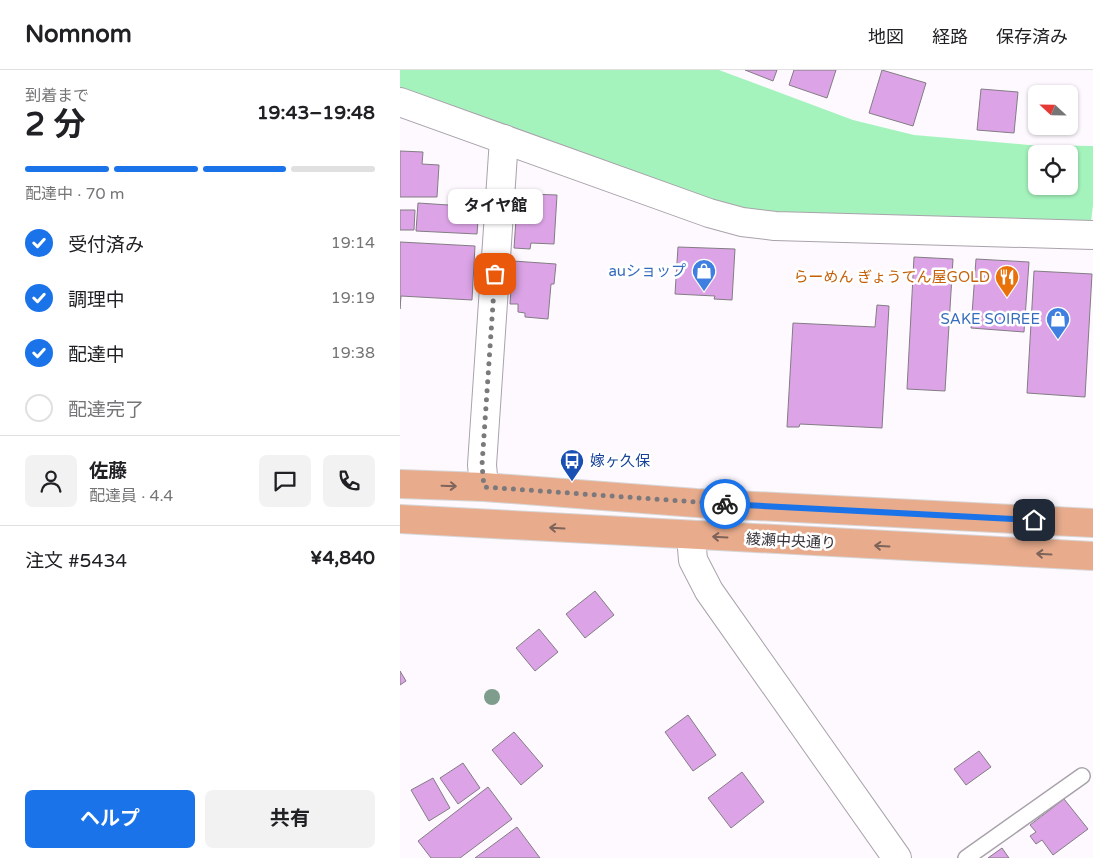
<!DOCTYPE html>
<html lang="ja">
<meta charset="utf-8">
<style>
:root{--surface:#fff;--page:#f2f2f2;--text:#202124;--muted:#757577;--line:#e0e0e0;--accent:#1a73e8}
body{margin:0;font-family:"Varela Round","Noto Sans JP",sans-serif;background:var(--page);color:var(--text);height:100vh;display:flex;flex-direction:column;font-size:19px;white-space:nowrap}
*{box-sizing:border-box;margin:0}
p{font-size:16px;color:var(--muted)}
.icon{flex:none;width:28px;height:28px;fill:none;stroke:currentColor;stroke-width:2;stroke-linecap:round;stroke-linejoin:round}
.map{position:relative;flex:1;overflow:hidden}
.details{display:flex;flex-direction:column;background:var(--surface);width:400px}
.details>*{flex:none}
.needle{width:32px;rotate:292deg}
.tools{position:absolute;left:628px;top:15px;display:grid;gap:10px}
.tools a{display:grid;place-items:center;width:50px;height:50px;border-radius:8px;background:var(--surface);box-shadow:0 1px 4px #0004;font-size:25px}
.pin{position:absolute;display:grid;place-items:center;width:42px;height:42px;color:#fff;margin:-21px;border-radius:10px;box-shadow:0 2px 8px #0006}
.courier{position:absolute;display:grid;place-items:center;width:50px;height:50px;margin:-25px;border:4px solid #1a73e8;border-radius:50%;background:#fff;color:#222;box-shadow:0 1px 6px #0007}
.bubble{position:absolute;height:35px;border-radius:8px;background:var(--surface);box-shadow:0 1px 4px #0004;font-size:16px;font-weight:700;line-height:35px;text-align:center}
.overview em{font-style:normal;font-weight:700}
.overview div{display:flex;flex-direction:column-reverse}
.overview{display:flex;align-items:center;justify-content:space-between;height:85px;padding:0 25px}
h1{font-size:32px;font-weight:700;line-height:38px}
.bar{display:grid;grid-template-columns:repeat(4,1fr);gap:8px 5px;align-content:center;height:60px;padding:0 25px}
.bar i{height:6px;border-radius:4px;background:var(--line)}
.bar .selected{background:var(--accent)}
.bar p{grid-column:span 4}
.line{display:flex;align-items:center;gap:12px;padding:0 25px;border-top:1px solid var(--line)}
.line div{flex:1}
.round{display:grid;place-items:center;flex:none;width:52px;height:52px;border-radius:8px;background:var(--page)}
ol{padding:0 25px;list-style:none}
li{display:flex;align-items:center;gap:15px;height:55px}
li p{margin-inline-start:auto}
li .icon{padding:5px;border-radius:50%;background:var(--accent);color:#fff;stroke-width:4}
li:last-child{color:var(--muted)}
li i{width:28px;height:28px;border:2px solid var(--line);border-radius:50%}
.cta{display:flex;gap:10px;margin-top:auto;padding:10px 25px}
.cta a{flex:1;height:58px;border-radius:8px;background:var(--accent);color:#fff;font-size:20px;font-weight:700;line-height:58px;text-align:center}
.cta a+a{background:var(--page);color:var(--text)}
header{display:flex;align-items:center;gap:30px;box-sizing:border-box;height:70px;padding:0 25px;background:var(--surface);border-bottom:1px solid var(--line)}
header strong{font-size:24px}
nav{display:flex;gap:28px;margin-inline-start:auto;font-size:18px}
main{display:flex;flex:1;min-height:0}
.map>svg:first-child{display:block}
.green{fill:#a4f3bd;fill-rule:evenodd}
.building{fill:#dca4e6;stroke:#837c84}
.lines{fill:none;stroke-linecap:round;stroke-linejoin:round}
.service-casing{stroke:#a9a2ab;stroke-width:18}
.minor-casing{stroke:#a9a2ab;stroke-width:30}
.primary-casing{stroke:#d7d6d7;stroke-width:30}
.service{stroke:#fff;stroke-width:15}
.minor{stroke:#fff;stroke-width:28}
.primary{stroke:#e8ac8d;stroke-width:28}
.tree{fill:#7e9d8d}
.oneway{stroke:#7e645a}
.done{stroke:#7c797d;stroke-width:5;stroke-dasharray:0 9}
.route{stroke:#1a73e8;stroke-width:6}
.labels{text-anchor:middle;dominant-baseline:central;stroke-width:5;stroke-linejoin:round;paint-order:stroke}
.shop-label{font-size:15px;fill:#366cbe;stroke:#fff;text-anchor:end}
.food-label{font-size:15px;fill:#c56008;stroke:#fff;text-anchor:end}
.transit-label{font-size:15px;fill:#164399;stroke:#fff;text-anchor:start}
.street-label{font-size:15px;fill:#373438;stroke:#fff}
</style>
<header>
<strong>Nomnom</strong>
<nav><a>地図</a><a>経路</a><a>保存済み</a></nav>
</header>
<main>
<section class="details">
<div class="overview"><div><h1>2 分</h1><p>到着まで</p></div><em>19:43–19:48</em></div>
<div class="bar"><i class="selected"></i><i class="selected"></i><i class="selected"></i><i></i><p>配達中 · 70 m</p></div>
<ol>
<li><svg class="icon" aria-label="check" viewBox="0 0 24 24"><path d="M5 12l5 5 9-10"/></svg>受付済み<p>19:14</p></li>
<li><svg class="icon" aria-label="check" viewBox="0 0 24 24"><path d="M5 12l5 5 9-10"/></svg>調理中<p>19:19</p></li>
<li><svg class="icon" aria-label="check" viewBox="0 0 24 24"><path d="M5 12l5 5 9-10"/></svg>配達中<p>19:38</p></li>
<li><i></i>配達完了</li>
</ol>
<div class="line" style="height:90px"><a class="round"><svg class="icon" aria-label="person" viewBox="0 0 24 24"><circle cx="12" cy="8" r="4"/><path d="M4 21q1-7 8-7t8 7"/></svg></a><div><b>佐藤</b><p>配達員 · 4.4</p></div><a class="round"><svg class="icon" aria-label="chat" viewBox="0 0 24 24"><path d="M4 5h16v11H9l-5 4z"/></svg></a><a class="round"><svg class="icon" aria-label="phone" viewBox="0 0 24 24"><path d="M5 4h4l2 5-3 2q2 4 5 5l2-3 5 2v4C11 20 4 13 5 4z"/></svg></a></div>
<div class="line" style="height:65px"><div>注文 #5434</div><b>¥4,840</b></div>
<div class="cta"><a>ヘルプ</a><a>共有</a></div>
</section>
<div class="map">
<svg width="693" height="788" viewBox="0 0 693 788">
<rect width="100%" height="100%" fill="#fdf9fe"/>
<path class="green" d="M0 0H319L453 50 514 65 629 75 693 76V135L690 160 376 145 325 135 0 23ZM636 84H669V116H636Z"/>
<g class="building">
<path d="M345 0H377L373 11Z"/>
<path d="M394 0H436L427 28 389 15Z"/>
<path d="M482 0 526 13 513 56 469 43Z"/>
<path d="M581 19 618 22 614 63 577 60Z"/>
<path d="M0 81 23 82 22 94 39 95 37 127H0Z"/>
<path d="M130 124 157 125 154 174 131 173 130 179 114 178 116 149 124 150 125 134H129Z"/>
<path d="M18 133 79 137 77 164 16 161Z"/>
<path d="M0 140H15L14 160H0Z"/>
<path d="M0 172 75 176 72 230 1 226 0 239Z"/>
<path d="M278 177 335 179 332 230 314 229 315 226 275 224Z"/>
<path d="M514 187 553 189 545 321 507 319Z"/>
<path d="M576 189 629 192 624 262 571 258Z"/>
<path d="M113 191 156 194 154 214H151L148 249 125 247V243L118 242V234H110Z"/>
<path d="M634 201 692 204 685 327 627 323Z"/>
<path d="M477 235 489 236 482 358 400 354 399 357H387L393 253 475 257Z"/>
<path d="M195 521 214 545 185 568 166 544Z"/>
<path d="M139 559 158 582 135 601 116 578Z"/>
<path d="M0 601 6 611 0 615Z"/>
<path d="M288 645 316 685 293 701 265 662Z"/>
<path d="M114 662 143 696 121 715 92 680Z"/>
<path d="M579 681 591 697 566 715 554 699Z"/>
<path d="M63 693 80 718 58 734 40 708Z"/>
<path d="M342 702 364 732 331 758 308 728Z"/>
<path d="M33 708 50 738 29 751 11 720Z"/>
<path d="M88 717 112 749 60 788H31L18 771Z"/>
<path d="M664 729 688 759 653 785 642 770 636 774 630 766 636 762 630 755Z"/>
<path d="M117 757 140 788H75Z"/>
<path d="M602 778 609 788H588Z"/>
</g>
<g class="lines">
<g class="service-casing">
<path id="service" d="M566 788 682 706"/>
</g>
<g class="minor-casing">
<g id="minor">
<path d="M0 32 309 143 342 152 375 156 693 165"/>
<path d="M84 417 82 395 104 69"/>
<path d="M291 466 293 490 309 521 497 788"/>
</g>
</g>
<g class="primary-casing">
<g id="primary">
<path d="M0 414 84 417 296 433 693 453"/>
<path d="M0 449 693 486"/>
</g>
</g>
<use href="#service" class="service"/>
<use href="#minor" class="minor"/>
<use href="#primary" class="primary"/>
</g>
<circle class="tree" cx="92" cy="627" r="8"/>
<defs><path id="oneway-shaft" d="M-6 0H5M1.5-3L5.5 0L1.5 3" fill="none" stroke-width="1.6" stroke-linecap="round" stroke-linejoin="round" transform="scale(1.25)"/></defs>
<g class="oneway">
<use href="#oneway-shaft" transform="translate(49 416) rotate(2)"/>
<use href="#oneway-shaft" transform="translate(157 458) rotate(-177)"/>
<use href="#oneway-shaft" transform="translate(320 467) rotate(-177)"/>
<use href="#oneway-shaft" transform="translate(482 476) rotate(-177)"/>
<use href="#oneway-shaft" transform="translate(644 484) rotate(-177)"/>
</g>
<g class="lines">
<path class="done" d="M95 204 82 395 84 417 325 434"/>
<path class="route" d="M325 434 634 450"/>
</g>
<defs>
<g id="shop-pin" transform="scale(1.25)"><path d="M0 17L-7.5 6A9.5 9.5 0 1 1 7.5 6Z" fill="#3f7fe0" stroke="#fff"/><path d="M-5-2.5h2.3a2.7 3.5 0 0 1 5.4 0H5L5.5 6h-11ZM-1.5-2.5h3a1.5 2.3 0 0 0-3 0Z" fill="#fff"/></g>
<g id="restaurant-pin" transform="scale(1.25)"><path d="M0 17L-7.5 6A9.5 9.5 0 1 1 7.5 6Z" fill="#e8710a" stroke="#fff"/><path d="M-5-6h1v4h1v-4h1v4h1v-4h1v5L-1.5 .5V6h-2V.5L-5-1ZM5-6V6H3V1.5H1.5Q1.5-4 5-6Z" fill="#fff"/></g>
<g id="bus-pin" transform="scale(1.25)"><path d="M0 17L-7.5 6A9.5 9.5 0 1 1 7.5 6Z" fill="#1a4fb4" stroke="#fff"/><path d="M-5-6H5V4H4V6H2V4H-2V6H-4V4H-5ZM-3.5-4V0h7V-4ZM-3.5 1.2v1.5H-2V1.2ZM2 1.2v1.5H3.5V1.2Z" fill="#fff"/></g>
</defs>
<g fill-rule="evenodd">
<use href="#shop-pin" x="304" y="201"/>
<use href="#restaurant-pin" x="607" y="207"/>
<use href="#shop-pin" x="658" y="249"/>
<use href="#bus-pin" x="172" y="391"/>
</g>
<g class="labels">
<g class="shop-label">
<text x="286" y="201">auショップ</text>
<text x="640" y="249">SAKE SOIREE</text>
</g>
<g class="food-label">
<text x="590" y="207">らーめん ぎょうてん屋GOLD</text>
</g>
<g class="transit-label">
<text x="190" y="391">嫁ヶ久保</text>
</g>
<g class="street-label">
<text transform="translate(391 471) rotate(3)">綾瀬中央通り</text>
</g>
</g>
</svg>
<div class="tools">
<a><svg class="needle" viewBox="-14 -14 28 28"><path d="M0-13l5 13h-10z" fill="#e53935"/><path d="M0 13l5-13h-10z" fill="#757577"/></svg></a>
<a><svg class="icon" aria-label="locate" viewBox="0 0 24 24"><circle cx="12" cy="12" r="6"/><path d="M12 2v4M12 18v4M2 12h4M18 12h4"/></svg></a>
</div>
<div class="pin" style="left:95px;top:204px;background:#ea580c"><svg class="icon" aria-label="bag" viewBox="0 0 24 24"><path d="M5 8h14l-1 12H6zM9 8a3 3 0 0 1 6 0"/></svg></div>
<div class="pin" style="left:634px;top:450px;background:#1f2937"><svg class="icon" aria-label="home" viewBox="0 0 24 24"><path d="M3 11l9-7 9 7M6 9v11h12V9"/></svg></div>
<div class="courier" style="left:325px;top:434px"><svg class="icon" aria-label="bike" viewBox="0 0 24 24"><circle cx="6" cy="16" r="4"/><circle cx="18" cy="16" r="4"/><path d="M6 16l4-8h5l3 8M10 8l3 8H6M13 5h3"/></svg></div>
<div class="bubble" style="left:48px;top:119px;width:95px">タイヤ館</div>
</div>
</main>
